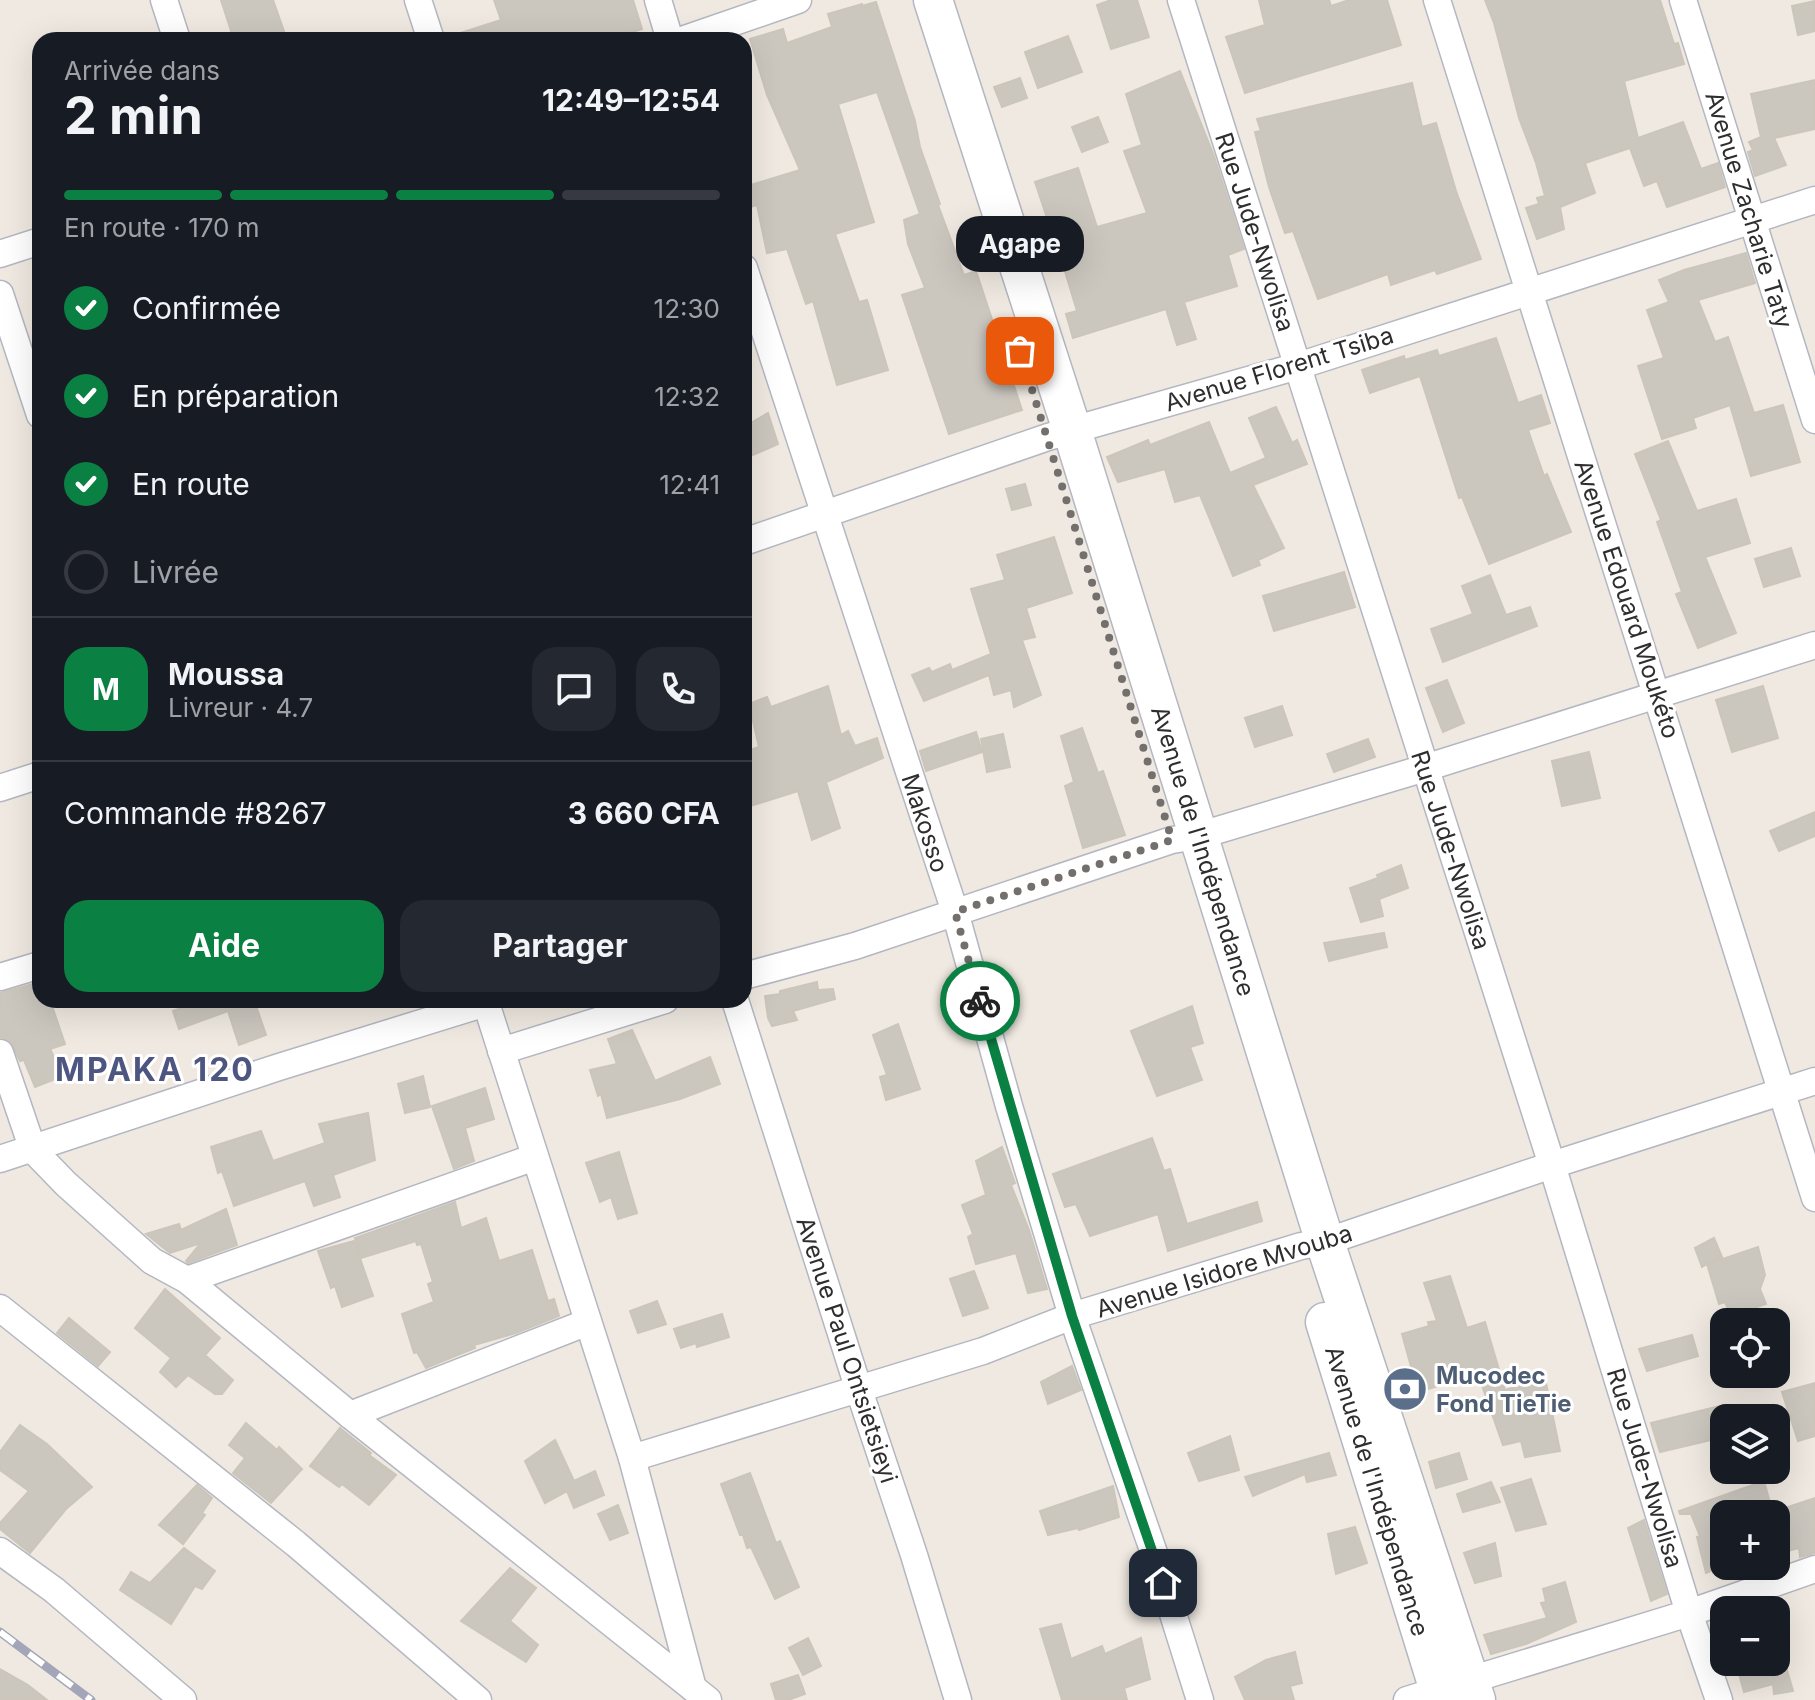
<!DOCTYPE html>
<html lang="fr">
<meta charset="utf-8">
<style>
:root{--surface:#171b24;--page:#242831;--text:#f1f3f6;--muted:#9ea1a6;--line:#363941;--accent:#0b8043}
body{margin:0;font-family:Inter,sans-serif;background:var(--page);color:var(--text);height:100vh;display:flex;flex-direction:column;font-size:30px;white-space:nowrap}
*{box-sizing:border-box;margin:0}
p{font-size:26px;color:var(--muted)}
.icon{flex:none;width:44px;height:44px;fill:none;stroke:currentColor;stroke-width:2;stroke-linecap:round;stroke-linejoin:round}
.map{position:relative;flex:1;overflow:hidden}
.panel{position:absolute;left:32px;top:32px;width:720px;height:976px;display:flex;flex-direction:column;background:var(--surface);border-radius:24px;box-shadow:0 8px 32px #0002}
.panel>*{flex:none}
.buttons{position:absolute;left:1710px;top:1308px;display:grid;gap:16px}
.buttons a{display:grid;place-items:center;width:80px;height:80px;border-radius:16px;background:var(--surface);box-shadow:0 8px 32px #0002;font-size:40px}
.pin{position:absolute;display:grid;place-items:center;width:68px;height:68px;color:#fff;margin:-34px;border-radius:16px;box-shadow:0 4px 12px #0006}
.courier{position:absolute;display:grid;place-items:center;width:80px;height:80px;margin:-40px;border:6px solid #0b8043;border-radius:50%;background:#fff;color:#222;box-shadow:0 2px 10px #0007}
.bubble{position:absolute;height:56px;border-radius:24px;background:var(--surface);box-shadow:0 8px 32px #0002;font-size:26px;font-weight:700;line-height:56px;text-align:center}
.head em{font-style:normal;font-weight:700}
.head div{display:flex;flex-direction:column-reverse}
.head{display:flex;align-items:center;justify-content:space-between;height:136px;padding:0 32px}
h1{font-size:52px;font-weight:700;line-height:60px}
.bar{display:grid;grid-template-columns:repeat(4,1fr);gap:12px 8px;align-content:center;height:96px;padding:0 32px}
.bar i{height:10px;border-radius:6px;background:var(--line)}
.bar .selected{background:var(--accent)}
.bar p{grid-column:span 4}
.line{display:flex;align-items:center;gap:20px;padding:0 32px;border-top:2px solid var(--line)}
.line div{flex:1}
.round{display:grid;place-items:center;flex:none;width:84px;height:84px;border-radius:24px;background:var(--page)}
ol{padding:0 32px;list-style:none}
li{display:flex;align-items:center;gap:24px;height:88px}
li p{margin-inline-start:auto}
li .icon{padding:8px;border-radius:50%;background:var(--accent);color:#fff;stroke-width:4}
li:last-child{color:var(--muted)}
li i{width:44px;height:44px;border:4px solid var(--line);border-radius:50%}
.cta{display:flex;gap:16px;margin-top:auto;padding:16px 32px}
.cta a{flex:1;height:92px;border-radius:24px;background:var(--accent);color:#fff;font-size:32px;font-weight:700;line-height:92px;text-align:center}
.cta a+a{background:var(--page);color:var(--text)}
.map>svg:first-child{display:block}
.building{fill:#cbc7bf;stroke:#cbc5ba;stroke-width:2}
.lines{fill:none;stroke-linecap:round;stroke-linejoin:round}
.street-casing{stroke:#b4b7c1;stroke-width:29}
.secondary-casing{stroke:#b4b7c1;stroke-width:41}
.street{stroke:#fff;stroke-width:26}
.secondary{stroke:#fff;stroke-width:38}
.rail-casing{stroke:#a3a6b8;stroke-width:9}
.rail{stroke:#fff;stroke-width:6;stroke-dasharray:18;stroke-linecap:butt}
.done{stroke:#726f6d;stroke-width:8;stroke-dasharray:0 14.4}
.route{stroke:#0b8043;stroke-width:10}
.labels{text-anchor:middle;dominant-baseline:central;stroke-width:6;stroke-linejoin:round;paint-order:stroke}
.street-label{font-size:24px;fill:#2e2e2e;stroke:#fff}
.service-label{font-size:24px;font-weight:bold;fill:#4e5e75;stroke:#fff;text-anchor:start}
.district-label{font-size:32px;font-weight:bold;letter-spacing:2px;fill:#4d5680;stroke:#fff}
</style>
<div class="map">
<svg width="1815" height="1700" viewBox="0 0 1815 1700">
<rect width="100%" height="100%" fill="#efe9e1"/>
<g class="building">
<path d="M221 0H273L287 40H234Z"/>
<path d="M494 0H633L642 29 607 40H451V36L501 20Z"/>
<path d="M1111 0H1137L1149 37 1111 49 1097 5Z"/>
<path d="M1259 0H1329L1331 6 1349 0H1387L1401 45 1245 93 1226 37 1265 25Z"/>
<path d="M1485 0H1660L1674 44 1678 43 1684 64 1624 81 1638 138 1683 122 1701 169 1718 163 1725 187 1667 207 1657 181 1644 186 1630 148 1585 163 1595 193 1560 207 1564 229 1537 239 1526 208 1539 204 1537 198 1545 196 1536 163 1519 118 1494 23Z"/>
<path d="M1815 1V31L1798 35 1792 6Z"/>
<path d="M876 2 915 121 920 147 940 204 938 205 964 275 976 271 1022 410 949 434 902 295 925 288 908 244 904 220 920 214 877 92 838 104 874 222 835 234 859 302 867 300 888 370 837 385 813 301 806 304 787 249 767 253 757 205 744 209V187L800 170 767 95 750 39 783 29 787 43 832 27 828 14 862 4V6Z"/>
<path d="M1068 36 1082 72 1038 88 1025 52Z"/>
<path d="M1180 71 1214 156 1244 249 1228 255 1237 286 1184 302 1196 339 1177 345 1166 309 1073 338 1066 314 1077 311 1064 268 1072 265 1062 229 1052 233 1035 182 1078 168 1097 227 1147 213 1124 151 1142 145 1126 94Z"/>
<path d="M1020 78 1027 98 1002 107 994 87Z"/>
<path d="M1815 80V129L1774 138 1786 165 1755 176 1748 152 1753 150 1749 142 1761 137 1751 94Z"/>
<path d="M1412 83 1422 127 1436 123 1456 191 1481 259 1437 274 1435 270 1391 285 1388 274 1318 299 1293 231 1285 233 1269 187 1255 132 1261 131 1257 119Z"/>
<path d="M1098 117 1108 142 1082 152 1072 127Z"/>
<path d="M1746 253 1755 283 1698 300 1715 342 1728 337 1754 413 1783 405 1800 462 1751 476 1730 405 1693 418 1696 428 1662 439 1638 366 1664 358 1647 310 1669 302 1659 280 1684 270Z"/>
<path d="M1496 338 1518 403 1541 395 1550 423 1528 430 1544 476 1547 474 1571 532 1489 564 1462 497 1459 498 1420 376 1370 393 1362 370 1404 356 1405 360 1437 350 1439 356Z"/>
<path d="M1276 407 1292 443 1297 440 1307 464 1253 485 1284 548 1258 560 1260 565 1233 576 1200 495 1175 502 1165 469 1118 482 1107 457 1148 440 1150 445 1209 422 1230 473 1266 458 1249 418Z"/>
<path d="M768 413 778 444 753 455 744 427Z"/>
<path d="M1668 441 1697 511 1736 499 1750 543 1705 557 1736 633 1698 648 1676 594 1682 592 1657 522 1661 520 1635 454Z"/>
<path d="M1025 484 1031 505 1012 510 1006 489Z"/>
<path d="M1054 537 1072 593 1026 608 1035 637 1022 640 1041 695 1014 707 1011 690 994 695 989 675 924 701 912 675 929 668 932 672 950 664 952 670 991 654 971 589 1005 580 997 555Z"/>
<path d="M1791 548 1800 576 1764 587 1755 559Z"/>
<path d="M1344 572 1355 607 1274 631 1263 596Z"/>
<path d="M1490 575 1506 615 1530 607 1537 626 1443 662 1431 629 1473 614 1462 586Z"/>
<path d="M1447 680 1464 723 1443 732 1426 688Z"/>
<path d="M828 686 841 735 848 731 855 746 877 738 883 758 826 782 840 828 812 840 798 791 744 808V752L759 747 749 704 767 697 771 707Z"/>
<path d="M1763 686 1778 738 1732 752 1716 700Z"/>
<path d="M1282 706 1292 735 1255 747 1245 718Z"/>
<path d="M1082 728 1098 773 1103 771 1125 835 1083 848 1065 786 1074 782 1061 736Z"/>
<path d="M976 732 982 752 926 771 920 751Z"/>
<path d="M1003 734 1010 767 987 772 981 739Z"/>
<path d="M1368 739 1375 757 1334 772 1327 754Z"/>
<path d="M1589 752 1600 798 1562 806 1552 761Z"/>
<path d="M1815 812V836L1779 851 1770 831Z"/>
<path d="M1401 865 1408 888 1379 899 1383 916 1361 922 1350 888 1378 878 1377 875Z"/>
<path d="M1384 933 1387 947 1329 961 1324 943Z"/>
<path d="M40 982V1000H50L65 1044 50 1049 63 1076 35 1087 24 1060 20 1061 11 1042 0 1037V993Z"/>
<path d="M817 982 818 990 833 989 835 999 793 1011 797 1020 772 1026 768 1018 765 996 780 994V991Z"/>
<path d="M206 1000H254L266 1035 239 1045 228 1011 179 1029 173 1011Z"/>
<path d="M1192 1006 1203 1043 1190 1047 1202 1080 1157 1096 1131 1031Z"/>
<path d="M898 1024 920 1089 886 1100 880 1077 887 1075 873 1035Z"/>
<path d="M632 1030 655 1081 710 1057 720 1084 680 1099 607 1118 601 1094 598 1096 590 1070 617 1064 608 1039Z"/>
<path d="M423 1076 430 1107 405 1113 398 1084Z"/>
<path d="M485 1088 494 1119 465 1128 474 1161 454 1169 432 1106Z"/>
<path d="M368 1113 375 1160 333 1175 340 1197 314 1206 305 1181 234 1206 222 1171 218 1173 211 1147 261 1131 273 1161 325 1143 319 1124Z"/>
<path d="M1152 1138 1164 1171 1170 1169 1187 1224 1257 1202 1262 1221 1168 1251 1158 1214 1090 1236 1076 1204 1065 1207 1053 1174Z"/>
<path d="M1002 1147 1015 1183 1011 1185 1029 1230 1047 1289 1028 1293 1016 1253 976 1264 968 1237 973 1234 962 1205 986 1195 976 1161Z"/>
<path d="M619 1152 637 1213 618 1219 611 1197 600 1202 586 1163Z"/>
<path d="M455 1202 461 1228 486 1218 499 1261 532 1250 548 1301 554 1299 559 1316 516 1333 474 1345 475 1348 426 1368 417 1352 414 1353 402 1314 434 1302 428 1284 433 1282 421 1244 417 1245 416 1241 361 1258 355 1238Z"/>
<path d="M226 1209 237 1245 188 1263 186 1261 201 1243 170 1253 146 1234 179 1224 181 1230Z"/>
<path d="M1714 1238 1722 1257 1708 1264 1758 1247 1765 1275 1760 1289 1766 1304 1731 1316 1725 1302 1719 1304 1707 1264 1702 1267 1695 1248Z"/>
<path d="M354 1241 373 1296 342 1307 335 1286 331 1288 318 1251Z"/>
<path d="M974 1271 988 1308 963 1316 950 1279Z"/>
<path d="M1450 1276 1467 1328 1485 1322 1505 1390 1545 1378 1560 1451 1525 1457 1521 1441 1503 1445 1478 1374 1418 1392 1402 1334 1429 1326 1428 1322 1437 1321 1424 1283Z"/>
<path d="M165 1289 220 1338 205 1355 233 1380 222 1394H215L188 1375 176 1387 160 1372 171 1358 135 1328Z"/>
<path d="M657 1301 666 1324 638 1333 630 1311Z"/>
<path d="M722 1314 729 1337 697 1347 696 1343 681 1348 674 1329Z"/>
<path d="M69 1318 110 1352 98 1366 57 1333Z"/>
<path d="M1692 1335 1698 1356 1647 1371 1639 1349Z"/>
<path d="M1072 1366 1081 1390 1048 1404 1041 1382Z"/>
<path d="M1815 1383V1436L1798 1441 1782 1392Z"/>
<path d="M1724 1405V1437L1660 1452 1651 1423Z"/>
<path d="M246 1423 277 1450 279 1447 302 1469 271 1503 233 1473 245 1458 229 1445Z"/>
<path d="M20 1425 47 1444 92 1487 66 1509 30 1553 0 1529V1523L29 1491 0 1470V1452Z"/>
<path d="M340 1428 371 1453 369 1455 396 1475 369 1505 342 1484 339 1487 310 1466Z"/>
<path d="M1230 1436 1239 1470 1199 1481 1188 1453Z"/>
<path d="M555 1440 574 1481 595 1471 604 1495 574 1508 567 1491 545 1503 525 1461Z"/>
<path d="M1329 1453 1336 1475 1307 1482 1305 1474 1253 1496 1245 1477Z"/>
<path d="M1459 1453 1467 1479 1436 1488 1429 1462Z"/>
<path d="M750 1473 776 1543 780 1541 799 1587 775 1599 751 1547 747 1548 743 1535H740L721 1484Z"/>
<path d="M1531 1479 1546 1524 1516 1531 1501 1488Z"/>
<path d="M1764 1481 1773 1514H1722L1724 1566 1706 1573 1697 1537 1700 1536 1691 1514H1680L1679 1511Z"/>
<path d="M1491 1482 1500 1502 1463 1512 1457 1494Z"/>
<path d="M197 1485 212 1498 202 1513 205 1515 183 1544 159 1525Z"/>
<path d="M1113 1486 1119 1517 1079 1530 1078 1528 1048 1535 1040 1511Z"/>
<path d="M1815 1498V1553L1800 1557 1799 1548 1776 1554V1511Z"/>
<path d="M618 1505 628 1533 610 1540 598 1514Z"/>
<path d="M1644 1520 1667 1594 1651 1601 1628 1528Z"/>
<path d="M1355 1527 1367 1563 1336 1574 1328 1534Z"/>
<path d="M1495 1543 1501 1576 1475 1583 1464 1553Z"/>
<path d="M184 1548 215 1571 202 1589 195 1586 171 1624 120 1590 131 1572 150 1583Z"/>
<path d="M510 1568 536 1588 510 1621 538 1645 526 1662 461 1621Z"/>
<path d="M1565 1582 1576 1622 1526 1644 1491 1654 1484 1635 1547 1618 1541 1603 1546 1602 1543 1589Z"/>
<path d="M1061 1624 1071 1659 1102 1646 1105 1654 1141 1638 1150 1679 1124 1688 1127 1700H1062L1040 1629Z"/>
<path d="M1776 1632 1793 1691 1774 1694 1773 1684 1744 1692 1738 1670 1766 1662H1776Z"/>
<path d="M808 1638 821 1666 803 1675 789 1648Z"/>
<path d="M1295 1652 1302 1683 1290 1686 1294 1700H1245L1235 1677 1266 1660Z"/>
<path d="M0 1669 28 1685 47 1700H0Z"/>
<path d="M798 1675 805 1694 788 1700H776L771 1684Z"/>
</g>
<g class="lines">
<g class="street-casing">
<g id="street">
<path d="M164 0 177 40"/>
<path d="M418 0 431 40"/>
<path d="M658 0 670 40"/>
<path d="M1181 0 1552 1165 1689 1613 1719 1700"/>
<path d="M1437 0 1815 1198"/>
<path d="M1683 0 1815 420"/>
<path d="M682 40 798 0"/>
<path d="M0 254 40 241"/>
<path d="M744 268 955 912 1009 1106 1072 1316 1154 1553 1200 1700"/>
<path d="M0 294 40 415"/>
<path d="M744 542 1048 437 1298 366 1815 200"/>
<path d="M0 788 40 775"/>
<path d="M744 976 855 946 1172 840 1198 836 1425 768 1815 645"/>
<path d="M0 977 40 965"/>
<path d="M485 1000 632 1458 693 1688"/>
<path d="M735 1000 858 1387 914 1555 958 1700"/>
<path d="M501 1051 665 1000"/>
<path d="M0 1053 33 1150 66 1184 152 1261 187 1280 350 1415 708 1700"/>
<path d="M0 1159 279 1067 486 1003"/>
<path d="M187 1280 535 1157"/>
<path d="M0 1308 296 1544 478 1700"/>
<path d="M350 1415 588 1322"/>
<path d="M632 1458 983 1351 1072 1316 1301 1246 1325 1242 1552 1165 1815 1081"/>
<path d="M0 1551 54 1590 183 1700"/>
<path d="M1470 1680 1689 1613 1815 1569"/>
<path d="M1407 1700 1439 1690"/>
</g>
</g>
<g class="secondary-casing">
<g id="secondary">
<path d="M933 0 1072 430 1325 1242 1476 1700"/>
<path d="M1325 1322 1442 1700"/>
</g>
</g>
<use href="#street" class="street"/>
<use href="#secondary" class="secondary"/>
<g class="rail-casing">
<path id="rail" d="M0 1632 91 1700"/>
</g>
<use href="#rail" class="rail"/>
</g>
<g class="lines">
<path class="done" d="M980 1001 955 912 1172 840 1020 351"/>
<path class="route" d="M980 1001 1072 1316 1163 1583"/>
</g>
<defs>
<g id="bank-disc" transform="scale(2.3)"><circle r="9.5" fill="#5c6f8a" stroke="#fff"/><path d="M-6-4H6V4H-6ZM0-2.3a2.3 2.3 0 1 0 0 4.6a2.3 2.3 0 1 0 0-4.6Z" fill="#fff"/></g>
</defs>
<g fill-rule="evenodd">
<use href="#bank-disc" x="1405" y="1389"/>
</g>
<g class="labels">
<g class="street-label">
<text transform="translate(1749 210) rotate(73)">Avenue Zacharie Taty</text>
<text transform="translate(1255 232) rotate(72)">Rue Jude-Nwolisa</text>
<text transform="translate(1279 369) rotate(-17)">Avenue Florent Tsiba</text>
<text transform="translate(1627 599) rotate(72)">Avenue Edouard Moukéto</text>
<text transform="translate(925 823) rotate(72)">Makosso</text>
<text transform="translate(1451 850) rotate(72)">Rue Jude-Nwolisa</text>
<text transform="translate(1203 851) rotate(73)">Avenue de l'Indépendance</text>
<text transform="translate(1224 1271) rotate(-17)">Avenue Isidore Mvouba</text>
<text transform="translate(847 1350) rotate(72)">Avenue Paul Ontsietsieyi</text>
<text transform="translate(1645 1468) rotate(73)">Rue Jude-Nwolisa</text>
<text transform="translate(1377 1491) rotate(73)">Avenue de l'Indépendance</text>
</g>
<g class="service-label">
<text x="1436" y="1375">Mucodec<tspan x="1436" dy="28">Fond TieTie</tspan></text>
</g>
<g class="district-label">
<text x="155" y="1069">MPAKA 120</text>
</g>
</g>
</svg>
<div class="buttons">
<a><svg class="icon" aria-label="locate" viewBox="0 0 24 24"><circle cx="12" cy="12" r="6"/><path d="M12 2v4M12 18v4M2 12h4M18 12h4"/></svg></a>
<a><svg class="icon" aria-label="layers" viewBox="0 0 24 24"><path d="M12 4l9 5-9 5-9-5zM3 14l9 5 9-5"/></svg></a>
<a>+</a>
<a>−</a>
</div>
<div class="pin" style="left:1020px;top:351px;background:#ea580c"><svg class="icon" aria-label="bag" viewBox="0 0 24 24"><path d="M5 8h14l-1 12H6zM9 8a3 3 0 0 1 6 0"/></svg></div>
<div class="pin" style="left:1163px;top:1583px;background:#1f2937"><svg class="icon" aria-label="home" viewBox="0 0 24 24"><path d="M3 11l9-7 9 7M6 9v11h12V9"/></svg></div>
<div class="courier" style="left:980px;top:1001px"><svg class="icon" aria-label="bike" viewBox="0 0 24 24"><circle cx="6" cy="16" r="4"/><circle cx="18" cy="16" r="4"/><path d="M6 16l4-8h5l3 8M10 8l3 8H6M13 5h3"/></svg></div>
<div class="bubble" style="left:956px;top:216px;width:128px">Agape</div>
<section class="panel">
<div class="head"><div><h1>2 min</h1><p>Arrivée dans</p></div><em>12:49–12:54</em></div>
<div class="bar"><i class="selected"></i><i class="selected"></i><i class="selected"></i><i></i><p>En route · 170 m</p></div>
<ol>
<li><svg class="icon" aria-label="check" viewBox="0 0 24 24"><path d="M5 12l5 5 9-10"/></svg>Confirmée<p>12:30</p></li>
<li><svg class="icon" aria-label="check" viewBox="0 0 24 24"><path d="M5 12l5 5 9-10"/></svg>En préparation<p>12:32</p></li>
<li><svg class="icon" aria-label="check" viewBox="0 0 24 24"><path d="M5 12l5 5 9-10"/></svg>En route<p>12:41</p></li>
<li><i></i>Livrée</li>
</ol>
<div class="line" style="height:144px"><b class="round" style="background:var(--accent);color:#fff">M</b><div><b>Moussa</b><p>Livreur · 4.7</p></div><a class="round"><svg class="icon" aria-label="chat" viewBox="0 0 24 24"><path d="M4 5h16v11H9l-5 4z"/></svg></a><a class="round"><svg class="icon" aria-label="phone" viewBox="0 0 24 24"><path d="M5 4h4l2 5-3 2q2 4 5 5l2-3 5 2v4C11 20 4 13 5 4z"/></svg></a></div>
<div class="line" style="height:104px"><div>Commande #8267</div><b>3 660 CFA</b></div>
<div class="cta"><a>Aide</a><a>Partager</a></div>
</section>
</div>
